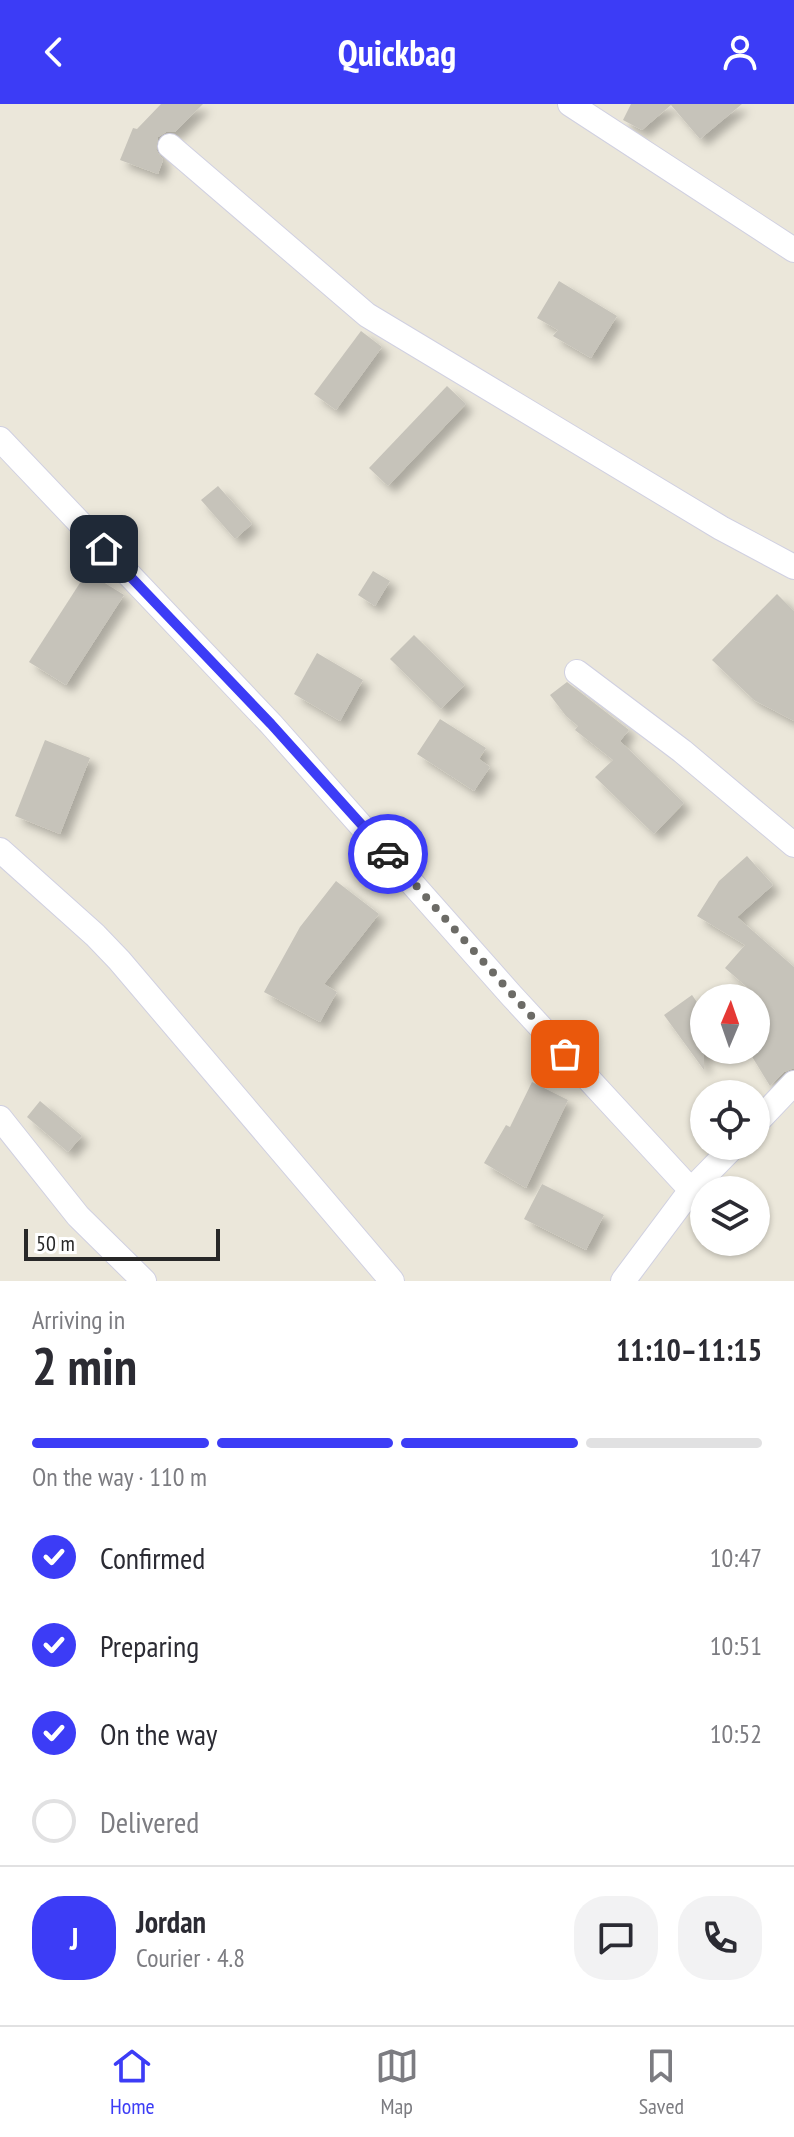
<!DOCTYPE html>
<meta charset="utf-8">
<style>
:root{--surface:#fff;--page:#f2f2f3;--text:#2b2b33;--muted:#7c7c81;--line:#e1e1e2;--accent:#3c3cf6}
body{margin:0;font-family:"PT Sans Narrow",sans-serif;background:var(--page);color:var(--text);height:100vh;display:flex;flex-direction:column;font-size:30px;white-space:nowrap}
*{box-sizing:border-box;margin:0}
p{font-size:26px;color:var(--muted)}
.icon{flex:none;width:44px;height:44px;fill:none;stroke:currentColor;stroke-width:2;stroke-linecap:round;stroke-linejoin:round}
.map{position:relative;height:1177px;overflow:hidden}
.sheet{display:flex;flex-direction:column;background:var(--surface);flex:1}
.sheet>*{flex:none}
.needle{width:52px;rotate:2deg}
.tools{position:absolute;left:690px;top:880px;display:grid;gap:16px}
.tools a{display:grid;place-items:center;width:80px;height:80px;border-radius:50%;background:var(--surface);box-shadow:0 2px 6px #0004;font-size:40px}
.scale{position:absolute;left:24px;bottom:20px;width:196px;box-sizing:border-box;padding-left:8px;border:4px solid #282828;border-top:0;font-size:22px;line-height:28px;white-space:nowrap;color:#282828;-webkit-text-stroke:6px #fff;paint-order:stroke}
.pin{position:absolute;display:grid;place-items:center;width:68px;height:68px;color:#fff;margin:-34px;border-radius:16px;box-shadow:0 4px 12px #0006}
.courier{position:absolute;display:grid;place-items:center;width:80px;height:80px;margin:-40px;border:6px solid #3c3cf6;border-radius:50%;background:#fff;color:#222;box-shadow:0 2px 10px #0007}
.head em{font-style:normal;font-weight:700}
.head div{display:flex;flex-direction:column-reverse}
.head{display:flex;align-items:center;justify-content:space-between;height:136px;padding:0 32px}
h1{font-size:52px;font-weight:700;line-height:60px}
.bar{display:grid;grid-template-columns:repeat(4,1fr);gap:12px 8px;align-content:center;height:96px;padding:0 32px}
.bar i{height:10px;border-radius:6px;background:var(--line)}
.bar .selected{background:var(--accent)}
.bar p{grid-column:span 4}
.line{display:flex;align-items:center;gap:20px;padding:0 32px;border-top:2px solid var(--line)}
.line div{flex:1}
.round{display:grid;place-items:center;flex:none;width:84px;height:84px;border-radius:32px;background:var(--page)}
ol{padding:0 32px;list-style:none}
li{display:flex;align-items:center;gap:24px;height:88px}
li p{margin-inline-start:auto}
li .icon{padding:8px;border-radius:50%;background:var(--accent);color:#fff;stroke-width:4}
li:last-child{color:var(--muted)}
li i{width:44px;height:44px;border:4px solid var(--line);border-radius:50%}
header{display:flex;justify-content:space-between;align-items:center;height:104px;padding:0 32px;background:var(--accent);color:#fff;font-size:36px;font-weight:700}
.tabs{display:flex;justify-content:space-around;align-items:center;height:112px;border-top:2px solid var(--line);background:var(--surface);font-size:22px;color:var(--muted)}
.tabs a{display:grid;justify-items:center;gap:4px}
.tabs .selected{color:var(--accent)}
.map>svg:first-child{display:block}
.building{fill:#c6c3ba;filter:url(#shadow)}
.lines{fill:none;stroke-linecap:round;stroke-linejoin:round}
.street-casing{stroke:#d0d0e1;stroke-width:26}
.street{stroke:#fff;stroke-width:24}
.done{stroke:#6c6b66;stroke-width:8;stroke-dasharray:0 14.4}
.route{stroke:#3c3cf6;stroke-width:10}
</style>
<header><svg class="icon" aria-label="back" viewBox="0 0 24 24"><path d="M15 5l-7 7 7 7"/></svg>Quickbag<svg class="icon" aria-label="person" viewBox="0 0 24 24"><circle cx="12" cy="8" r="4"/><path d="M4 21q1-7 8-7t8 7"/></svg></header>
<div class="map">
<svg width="794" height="1177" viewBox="0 0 794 1177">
<defs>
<filter id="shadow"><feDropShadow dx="7" dy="7" stdDeviation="4" flood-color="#0004"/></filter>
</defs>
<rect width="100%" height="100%" fill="#ebe7da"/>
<g class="building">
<path d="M161 0H203L175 28H166L158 33 156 46 163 56 158 70 120 56 133 24 137 25Z"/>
<path d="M631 0H742L700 35 671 1 642 26 623 16Z"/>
<path d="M559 177 617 212 591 254 553 232 558 226 537 214Z"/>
<path d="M361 227 382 243 336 306 314 290Z"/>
<path d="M447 282 466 300 388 382 369 364Z"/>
<path d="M218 382 252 420 235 435 201 396Z"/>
<path d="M373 467 390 477 375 502 358 491Z"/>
<path d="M87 468 124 491 66 581 29 558Z"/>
<path d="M777 490 794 507V617L754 596 712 556Z"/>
<path d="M414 531 465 581 441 605 390 555Z"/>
<path d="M317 549 363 576 340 617 294 590Z"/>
<path d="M567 578 629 626 620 637 684 699 654 730 595 673 613 656 575 626 578 622 566 612 550 591Z"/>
<path d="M440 615 486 644 479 655 490 663 474 687 417 650Z"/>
<path d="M45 636 90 654 60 730 15 712Z"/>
<path d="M747 752 773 781 737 813 794 863V964L784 968 770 982 748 946H756V891L725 864 745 841 697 812 719 777Z"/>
<path d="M336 777 379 810 324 880 337 888 320 918 264 888 300 823Z"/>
<path d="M692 891 704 908V966L664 911Z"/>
<path d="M532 978 568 996 526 1084 484 1059 506 1021 510 1023Z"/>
<path d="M40 997 82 1032 68 1048 27 1013Z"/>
<path d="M542 1080 604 1111 586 1146 524 1115Z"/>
</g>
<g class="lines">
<g class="street-casing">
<g id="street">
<path d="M570 0 794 146"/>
<path d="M170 42 367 211 721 424 794 463"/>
<path d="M0 335 271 620 511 891 691 1086"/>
<path d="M577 568 682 647 794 741"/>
<path d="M0 746 95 831 119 856 392 1177"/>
<path d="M0 1014 78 1112 144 1177"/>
<path d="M756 1019 794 979"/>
<path d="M623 1177 691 1086 734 1042"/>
</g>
</g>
<use href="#street" class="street"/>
</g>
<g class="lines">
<path class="done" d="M388 750 565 950"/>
<path class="route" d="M104 445 271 620 388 750"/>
</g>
</svg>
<div class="tools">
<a><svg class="needle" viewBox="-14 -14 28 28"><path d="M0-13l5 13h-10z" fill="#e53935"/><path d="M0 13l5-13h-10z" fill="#7c7c81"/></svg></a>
<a><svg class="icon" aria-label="locate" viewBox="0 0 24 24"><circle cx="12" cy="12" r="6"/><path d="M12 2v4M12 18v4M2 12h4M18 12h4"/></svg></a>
<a><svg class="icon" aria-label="layers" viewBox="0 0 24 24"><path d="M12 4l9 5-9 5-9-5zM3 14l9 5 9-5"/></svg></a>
</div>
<div class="scale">50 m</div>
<div class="pin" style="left:565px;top:950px;background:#ea580c"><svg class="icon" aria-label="bag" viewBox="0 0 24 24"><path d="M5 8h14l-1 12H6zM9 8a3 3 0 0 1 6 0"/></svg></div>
<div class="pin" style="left:104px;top:445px;background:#1f2937"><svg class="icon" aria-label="home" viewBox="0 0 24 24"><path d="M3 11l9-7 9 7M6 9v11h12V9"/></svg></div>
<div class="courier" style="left:388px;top:750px"><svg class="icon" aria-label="car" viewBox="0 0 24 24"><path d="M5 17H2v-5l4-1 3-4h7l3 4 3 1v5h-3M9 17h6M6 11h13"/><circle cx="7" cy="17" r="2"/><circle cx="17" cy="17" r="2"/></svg></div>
</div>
<section class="sheet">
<div class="head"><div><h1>2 min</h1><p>Arriving in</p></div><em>11:10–11:15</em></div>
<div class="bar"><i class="selected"></i><i class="selected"></i><i class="selected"></i><i></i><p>On the way · 110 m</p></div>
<ol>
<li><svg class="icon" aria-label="check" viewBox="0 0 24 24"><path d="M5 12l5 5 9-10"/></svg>Confirmed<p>10:47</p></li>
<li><svg class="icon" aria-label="check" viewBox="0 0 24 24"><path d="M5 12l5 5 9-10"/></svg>Preparing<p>10:51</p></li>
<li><svg class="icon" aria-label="check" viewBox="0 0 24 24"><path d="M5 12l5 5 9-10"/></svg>On the way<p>10:52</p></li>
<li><i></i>Delivered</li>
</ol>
<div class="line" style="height:144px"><b class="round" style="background:var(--accent);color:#fff">J</b><div><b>Jordan</b><p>Courier · 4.8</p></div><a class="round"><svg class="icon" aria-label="chat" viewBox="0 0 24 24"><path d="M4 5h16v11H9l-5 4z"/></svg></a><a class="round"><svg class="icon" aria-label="phone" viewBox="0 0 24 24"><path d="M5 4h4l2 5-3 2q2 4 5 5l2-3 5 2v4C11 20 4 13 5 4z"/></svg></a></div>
</section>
<nav class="tabs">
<a class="selected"><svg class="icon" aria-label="home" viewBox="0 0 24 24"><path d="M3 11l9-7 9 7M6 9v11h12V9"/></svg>Home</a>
<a><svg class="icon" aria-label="map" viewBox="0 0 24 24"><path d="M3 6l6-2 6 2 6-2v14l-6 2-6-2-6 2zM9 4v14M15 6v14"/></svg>Map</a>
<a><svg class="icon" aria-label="saved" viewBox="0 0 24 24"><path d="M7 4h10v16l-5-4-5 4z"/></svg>Saved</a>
</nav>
